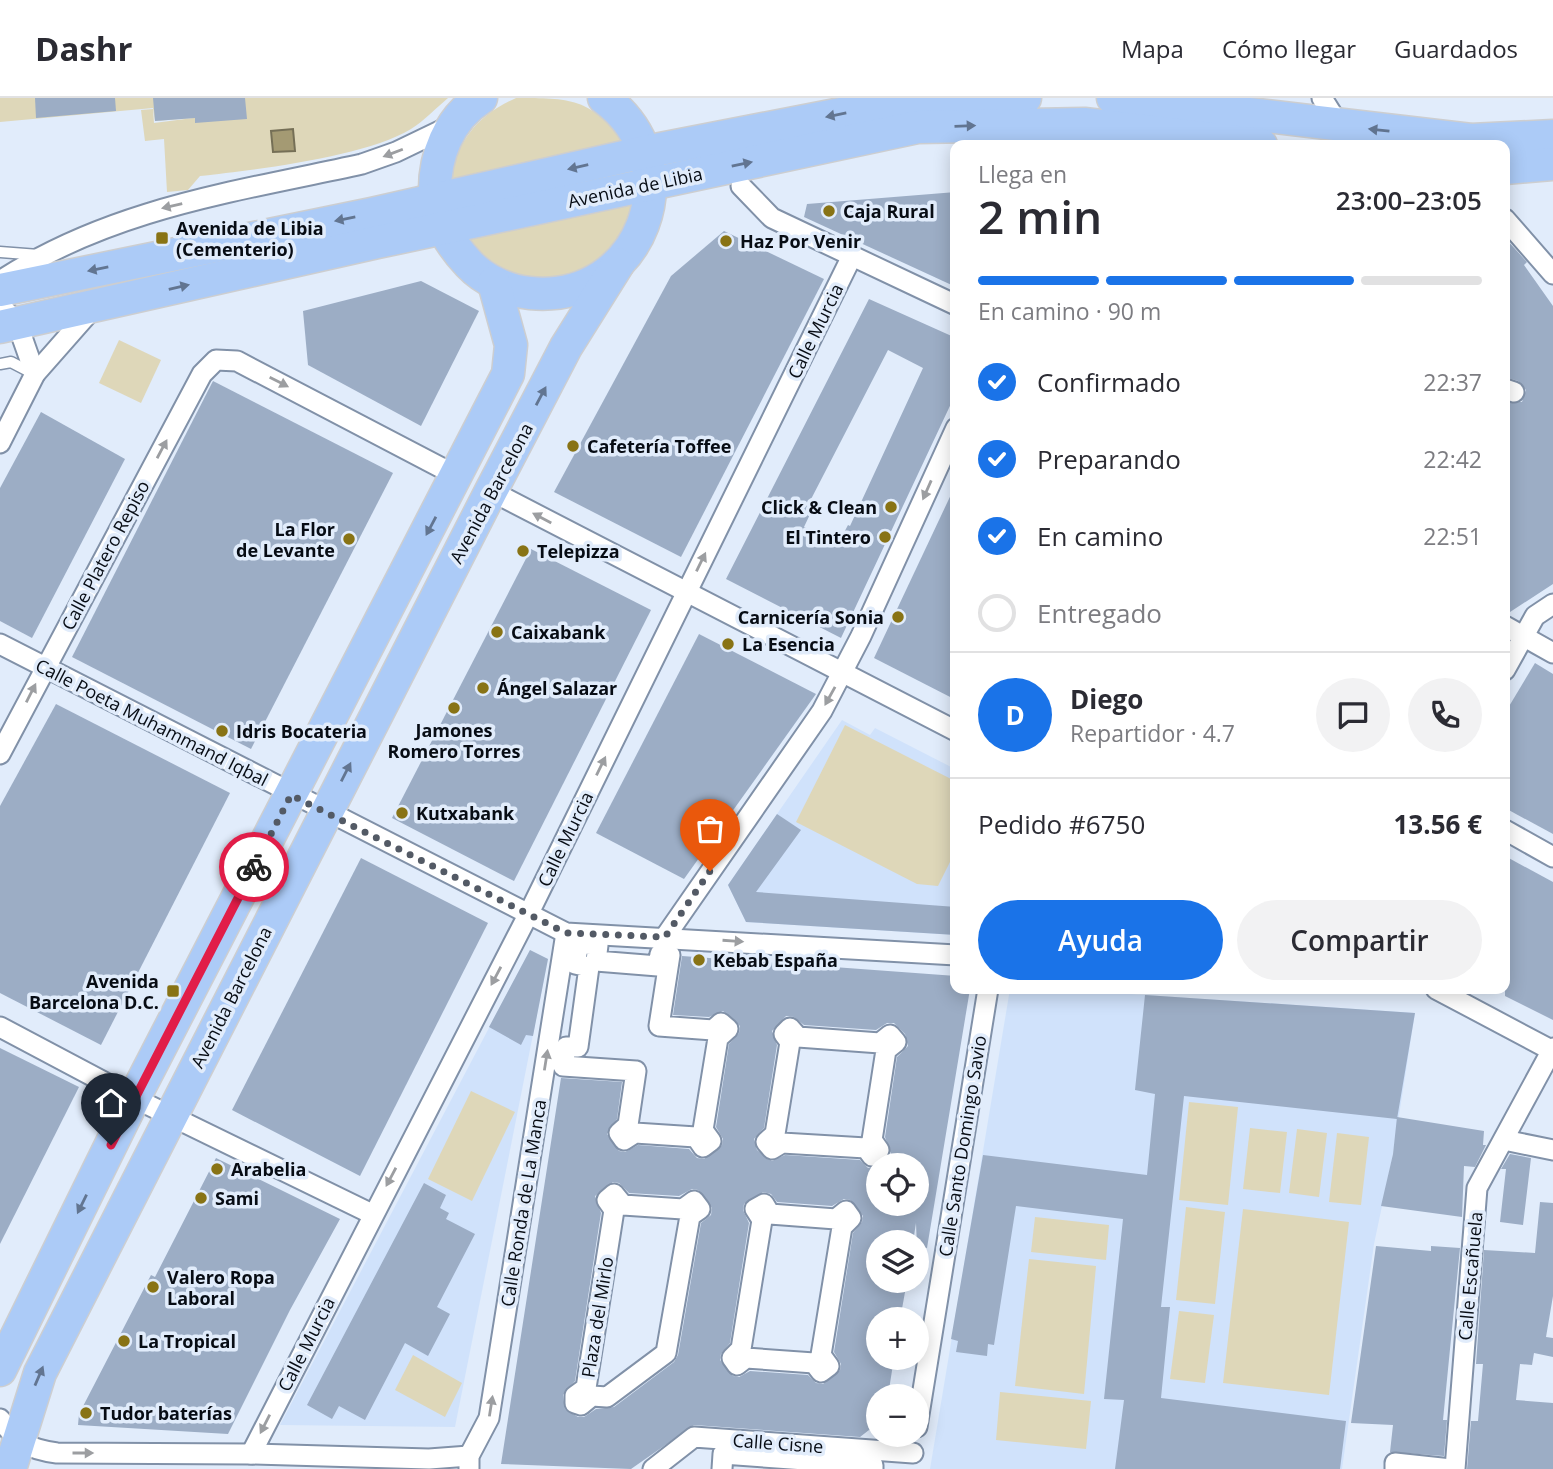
<!DOCTYPE html>
<html lang="es">
<meta charset="utf-8">
<style>
:root{--surface:#fff;--page:#f2f2f3;--text:#2b2b33;--muted:#7c7c81;--line:#e1e1e2;--accent:#1a73e8}
body{margin:0;font-family:"Open Sans",sans-serif;background:var(--page);color:var(--text);height:100vh;display:flex;flex-direction:column;font-size:26px;white-space:nowrap}
*{box-sizing:border-box;margin:0}
p{font-size:23px;color:var(--muted)}
.icon{flex:none;width:38px;height:38px;fill:none;stroke:currentColor;stroke-width:2;stroke-linecap:round;stroke-linejoin:round}
.map{position:relative;flex:1;overflow:hidden}
.details{position:absolute;left:950px;top:42px;width:560px;height:854px;display:flex;flex-direction:column;background:var(--surface);border-radius:14px;box-shadow:0 4px 18px #0003}
.details>*{flex:none}
.controls{position:absolute;left:866px;top:1055px;display:grid;gap:14px}
.controls a{display:grid;place-items:center;width:63px;height:63px;border-radius:50%;background:var(--surface);box-shadow:0 4px 18px #0003;font-size:35px}
.pin{position:absolute;display:grid;place-items:center;width:60px;height:60px;color:#fff;margin:-72px -30px;border-radius:50% 50% 50% 0;rotate:-45deg;box-shadow:0 0 7px #0007}
.pin .icon{rotate:45deg}
.courier{position:absolute;display:grid;place-items:center;width:70px;height:70px;margin:-35px;border:5px solid #e11d48;border-radius:50%;background:#fff;color:#222;box-shadow:0 2px 9px #0007}
.head em{font-style:normal;font-weight:600}
.head div{display:flex;flex-direction:column-reverse}
.head{display:flex;align-items:center;justify-content:space-between;height:119px;padding:0 28px}
h1{font-size:46px;font-weight:600;line-height:52px}
.bar{display:grid;grid-template-columns:repeat(4,1fr);gap:10px 7px;align-content:center;height:84px;padding:0 28px}
.bar i{height:9px;border-radius:5px;background:var(--line)}
.bar .current{background:var(--accent)}
.bar p{grid-column:span 4}
.line{display:flex;align-items:center;gap:18px;padding:0 28px;border-top:2px solid var(--line)}
.line div{flex:1}
.round{display:grid;place-items:center;flex:none;width:74px;height:74px;border-radius:37px;background:var(--page)}
ol{padding:0 28px;list-style:none}
li{display:flex;align-items:center;gap:21px;height:77px}
li p{margin-inline-start:auto}
li .icon{padding:7px;border-radius:50%;background:var(--accent);color:#fff;stroke-width:4}
li:last-child{color:var(--muted)}
li i{width:38px;height:38px;border:4px solid var(--line);border-radius:50%}
.cta{display:flex;gap:14px;margin-top:auto;padding:14px 28px}
.cta a{flex:1;height:80px;border-radius:42px;background:var(--accent);color:#fff;font-size:28px;font-weight:600;line-height:80px;text-align:center}
.cta a+a{background:var(--page);color:var(--text)}
header{display:flex;align-items:center;gap:42px;box-sizing:border-box;height:98px;padding:0 35px;background:var(--surface);border-bottom:2px solid var(--line)}
header strong{font-size:33px}
nav{display:flex;gap:38px;margin-inline-start:auto;font-size:24px}
.map>svg:first-child{display:block}
.built{fill:#d0e2fb}
.green{fill:#ded7b9}
.water{fill:#a49a73;stroke:#756f56;stroke-width:2}
.building{fill:#9cadc5;fill-rule:evenodd}
.lines{fill:none;stroke-linecap:round;stroke-linejoin:round}
.lane-casing{stroke:#8191a8;stroke-width:13}
.street-casing{stroke:#8191a8;stroke-width:23}
.primary-casing{stroke:#cdced0;stroke-width:35}
.lane{stroke:#fff;stroke-width:10}
.street{stroke:#fff;stroke-width:19}
.primary{stroke:#accbf7;stroke-width:32}
.oneway{fill:#627591}
.oneway2{fill:#9c9ea1}
.done{stroke:#535a65;stroke-width:7;stroke-dasharray:0 12.6}
.route{stroke:#e11d48;stroke-width:9}
.poi-dot{fill:#887315;stroke:#e1ecfb;stroke-width:2.5}
.labels{text-anchor:middle;dominant-baseline:central;stroke-width:7;stroke-linejoin:round;paint-order:stroke}
.street-label{font-size:18px;fill:#070c14;stroke:#e1ecfb}
.poi-label{font-size:18px;font-weight:bold;fill:#070c14;stroke:#e1ecfb;text-anchor:start}
</style>
<header>
<strong>Dashr</strong>
<nav><a>Mapa</a><a>Cómo llegar</a><a>Guardados</a></nav>
</header>
<div class="map">
<svg width="1553" height="1371" viewBox="0 0 1553 1371">
<rect width="100%" height="100%" fill="#e1ecfb"/>
<g class="built">
<path d="M842 622 870 637 875 630 955 671V837L746 824 728 787Z"/>
<path d="M530 852 548 861 455 1329 280 1327Z"/>
<path d="M1010 891H1055L1415 915 1393 1056 1374 1146 1342 1371H930Z"/>
</g>
<g class="green">
<path d="M0 0H448C436 10 424 23 411 31 365 59 255 72 200 78L188 92 167 94 164 41 145 43 141 12 153 11 154 25 193 20 155 23 153 10 0 24Z"/>
<path d="M516 0C570 0 590 0 624 44L450 83C457 42 478 17 516 0Z"/>
<path d="M635 101C613 187 522 209 465 138Z"/>
<path d="M119 242 161 262 141 305 99 285Z"/>
<path d="M845 627 955 683V754L938 788 917 786 796 724Z"/>
<path d="M471 993 515 1014 472 1103 428 1081Z"/>
<path d="M1189 1004 1238 1009 1228 1107 1179 1102Z"/>
<path d="M1250 1030 1287 1034 1280 1095 1243 1091Z"/>
<path d="M1297 1031 1327 1035 1319 1099 1289 1095Z"/>
<path d="M1337 1035 1369 1039 1361 1107 1329 1104Z"/>
<path d="M1186 1109 1225 1114 1215 1206 1176 1202Z"/>
<path d="M1243 1111 1349 1124 1329 1297 1223 1285Z"/>
<path d="M1035 1119 1109 1127 1106 1162 1031 1154Z"/>
<path d="M1029 1161 1096 1168 1084 1296 1015 1288Z"/>
<path d="M1179 1213 1214 1217 1205 1285 1170 1281Z"/>
<path d="M413 1257 462 1285 445 1319 395 1292Z"/>
<path d="M1000 1294 1091 1303 1086 1351 996 1342Z"/>
</g>
<path class="water" d="M293 31 295 53 273 54 271 33Z"/>
<g class="building">
<path d="M35 0H115L116 13 36 20Z"/>
<path d="M153 0H245L247 21 195 25V20L155 23Z"/>
<path d="M956 94V189L804 119 807 106Z"/>
<path d="M724 133 824 181 681 459 554 394 671 178Z"/>
<path d="M1505 140 1527 164 1524 167 1553 208V486L1507 516 1505 304H1522L1526 292 1518 283 1505 279Z"/>
<path d="M421 183 479 213 421 328 308 267 303 213Z"/>
<path d="M869 201 956 240V295L841 540 726 481ZM888 252 923 270 850 428 848 427 838 446 804 429 813 410 808 407Z"/>
<path d="M213 283 393 375 251 651 72 559Z"/>
<path d="M41 314 125 361 32 540 0 523V390Z"/>
<path d="M956 386V602L874 560Z"/>
<path d="M531 451 651 512 514 783 392 720Z"/>
<path d="M699 536 816 596 684 781 596 735Z"/>
<path d="M1535 565 1553 576V736L1505 710V615Z"/>
<path d="M56 606 230 695 101 947 0 895V708Z"/>
<path d="M777 716 801 732 756 794 956 809V837L746 824 728 787Z"/>
<path d="M1505 758 1553 784V922L1505 898Z"/>
<path d="M361 760 488 825 360 1078 232 1012Z"/>
<path d="M530 852 548 861 533 938 526 937 521 947 489 929Z"/>
<path d="M682 858 956 878V891H970L927 1150 917 1149 916 1125 913 1144H878V1183H907L900 1222H878V1260H894L888 1298H878V1325L860 1339 694 1327 631 1371 501 1366 561 980 622 984 617 1021 607 1036 619 1053 625 1054 638 1047 689 1051 697 1060 704 1061 722 1047 723 1041 716 1029 729 946 739 935 740 928 723 913 709 919 673 917ZM786 918 794 919 804 927 876 932 887 925H894L905 936 908 948 897 959 885 1039 891 1056 880 1068H917V1106H878V1068L868 1070 860 1062 785 1057 772 1063 757 1052 754 1041 764 1030 777 947 772 933ZM613 1084 619 1085 629 1095 679 1098 692 1091 698 1092 712 1110 711 1117 701 1125 678 1257 674 1264 614 1309 596 1311 584 1319H578L565 1311 563 1297 575 1283 601 1115 595 1098ZM763 1094 771 1096 777 1104 832 1108 844 1101 850 1102 863 1118 862 1124 853 1135 834 1254 841 1266 840 1272 823 1286 816 1285 808 1277 750 1273 739 1279 733 1278 720 1262 721 1256 730 1245 749 1125 743 1112 744 1106Z"/>
<path d="M1145 897 1415 915 1397 1021 1184 998 1161 1209H1170L1161 1300 1346 1323 1340 1371H1115L1124 1302 1104 1301 1123 1121 1016 1108 994 1247 988 1246 987 1258 956 1254 958 1243 951 1241 983 1057 1147 1077 1155 996 1135 992Z"/>
<path d="M0 950 79 989 0 1146Z"/>
<path d="M1397 1019 1484 1033 1483 1047H1486L1475 1069 1464 1068 1462 1119 1381 1108 1393 1056Z"/>
<path d="M1510 1056 1531 1060 1523 1127 1500 1124 1506 1071H1501Z"/>
<path d="M216 1060 340 1121 290 1212 228 1336 78 1327 79 1316 151 1177 155 1179Z"/>
<path d="M424 1085 446 1097 440 1110 449 1115 446 1121 475 1136 437 1209 450 1216 428 1258 405 1245 365 1322 339 1308 332 1321 307 1307Z"/>
<path d="M1540 1104 1553 1105V1198L1546 1239 1553 1240V1259L1534 1255 1532 1267 1520 1266 1516 1302 1553 1305V1371H1467L1471 1323H1478L1483 1266H1476L1484 1152 1535 1155Z"/>
<path d="M1376 1148 1431 1153V1148L1460 1150 1443 1322H1447L1444 1358 1390 1354 1393 1327 1351 1325Z"/>
</g>
<g class="lines">
<g class="lane-casing">
<g id="lane">
<path d="M0 154 39 157"/>
<path d="M0 266 11 264 34 276"/>
</g>
</g>
<g class="street-casing">
<g id="street">
<path d="M1322 0 1339 27"/>
<path d="M1083 47 1084 26"/>
<path d="M741 88 772 120 956 207"/>
<path d="M1505 121 1553 176"/>
<path d="M0 183C112 110 235 94 362 66L396 54 450 28"/>
<path d="M0 207 17 225 35 276"/>
<path d="M1505 291 1514 294"/>
<path d="M0 345 35 276 94 209"/>
<path d="M491 393 956 633"/>
<path d="M1505 528 1553 555"/>
<path d="M0 546 566 835 956 857"/>
<path d="M1505 572 1535 518 1553 506"/>
<path d="M0 656 202 276 216 262 237 263 457 378"/>
<path d="M1505 732 1553 759"/>
<path d="M665 839 822 613 861 538 956 330"/>
<path d="M584 846 598 847 596 863 658 868 660 856 670 857 659 928 713 932 721 925 728 931 718 940 703 1032 711 1043 703 1049 696 1039 635 1035 624 1042 619 1035 628 1027 636 973 563 968 566 949H578L589 869 575 866 578 850Z"/>
<path d="M1436 891 1551 952"/>
<path d="M0 929 134 1000 372 1116"/>
<path d="M790 930 798 939 880 945 890 937 896 944 886 952 872 1042 879 1052 872 1058 866 1050 782 1045 772 1051 766 1044 775 1036 790 944 784 936Z"/>
<path d="M1504 1042 1553 1052"/>
<path d="M614 1096 623 1107 683 1111 694 1103 700 1111 690 1118 666 1255 607 1299 592 1298 581 1307 575 1305V1298L586 1290 614 1112 607 1102Z"/>
<path d="M764 1106 770 1116 836 1121 846 1113 851 1120 842 1129 821 1257 829 1268 821 1274 814 1265 746 1260 737 1267 732 1260 741 1251 762 1122 755 1111Z"/>
<path d="M0 1321C18 1344 27 1351 57 1355L251 1356 429 1361 469 1358"/>
<path d="M917 1329 988 891"/>
<path d="M251 1356 528 817 851 160"/>
<path d="M469 1371V1358L489 1320 566 835"/>
<path d="M653 1371 694 1339 913 1355"/>
<path d="M722 1371 723 1356 873 1367V1371"/>
<path d="M1395 1371V1365L1451 1371"/>
<path d="M1455 1371 1477 1090 1553 950"/>
</g>
</g>
<g class="primary-casing">
<g id="primary">
<path d="M481 0C448 21 434 59 435 96 436 123 451 147 469 166 484 182 508 193 530 195 642 206 694 67 604 0"/>
<path d="M1113 0 1471 42 1553 38"/>
<path d="M1505 70 1553 66"/>
<path d="M0 192 372 116 645 54 913 2 1025 0"/>
<path d="M0 229 378 144 918 29 1084 26 1261 47"/>
<path d="M0 1272 134 1000 508 276 511 247 494 185"/>
<path d="M10 1371 40 1275 491 393 566 249 618 166"/>
</g>
</g>
<use href="#lane" class="lane"/>
<use href="#street" class="street"/>
<use href="#primary" class="primary"/>
</g>
<defs><path id="oneway-solid" d="M-6-.8H1V-3.2L6.5 0L1 3.2V.8H-6Z" transform="scale(1.75)"/></defs>
<g class="oneway">
<use href="#oneway-solid" transform="translate(836 17) rotate(169)"/>
<use href="#oneway-solid" transform="translate(965 28) rotate(-2)"/>
<use href="#oneway-solid" transform="translate(1379 32) rotate(-174)"/>
<use href="#oneway-solid" transform="translate(742 66) rotate(-12)"/>
<use href="#oneway-solid" transform="translate(578 69) rotate(167)"/>
<use href="#oneway-solid" transform="translate(345 121) rotate(169)"/>
<use href="#oneway-solid" transform="translate(98 171) rotate(169)"/>
<use href="#oneway-solid" transform="translate(179 189) rotate(-13)"/>
<use href="#oneway-solid" transform="translate(541 298) rotate(-62)"/>
<use href="#oneway-solid" transform="translate(431 428) rotate(118)"/>
<use href="#oneway-solid" transform="translate(346 674) rotate(-63)"/>
<use href="#oneway-solid" transform="translate(82 1106) rotate(116)"/>
<use href="#oneway-solid" transform="translate(39 1278) rotate(-67)"/>
</g>
<g class="oneway2">
<use href="#oneway-solid" transform="translate(393 55) rotate(159)"/>
<use href="#oneway-solid" transform="translate(172 108) rotate(167)"/>
<use href="#oneway-solid" transform="translate(279 284) rotate(27)"/>
<use href="#oneway-solid" transform="translate(162 351) rotate(-62)"/>
<use href="#oneway-solid" transform="translate(927 392) rotate(114)"/>
<use href="#oneway-solid" transform="translate(542 420) rotate(-152)"/>
<use href="#oneway-solid" transform="translate(701 464) rotate(-64)"/>
<use href="#oneway-solid" transform="translate(31 595) rotate(-63)"/>
<use href="#oneway-solid" transform="translate(830 598) rotate(119)"/>
<use href="#oneway-solid" transform="translate(601 668) rotate(-64)"/>
<use href="#oneway-solid" transform="translate(733 843) rotate(4)"/>
<use href="#oneway-solid" transform="translate(496 878) rotate(118)"/>
<use href="#oneway-solid" transform="translate(546 962) rotate(-81)"/>
<use href="#oneway-solid" transform="translate(391 1079) rotate(118)"/>
<use href="#oneway-solid" transform="translate(491 1308) rotate(-81)"/>
<use href="#oneway-solid" transform="translate(265 1326) rotate(117)"/>
<use href="#oneway-solid" transform="translate(83 1355)"/>
</g>
<g class="lines">
<path class="done" d="M254 769 291 697 566 835 665 839 710 773"/>
<path class="route" d="M111 1047 254 769"/>
</g>
<g class="poi-dot">
<circle cx="829" cy="113" r="7"/>
<rect x="155" y="133" width="14" height="14" rx="3.5"/>
<circle cx="726" cy="143" r="7"/>
<circle cx="573" cy="348" r="7"/>
<circle cx="891" cy="409" r="7"/>
<circle cx="885" cy="439" r="7"/>
<circle cx="349" cy="441" r="7"/>
<circle cx="523" cy="453" r="7"/>
<circle cx="898" cy="519" r="7"/>
<circle cx="497" cy="534" r="7"/>
<circle cx="728" cy="546" r="7"/>
<circle cx="483" cy="590" r="7"/>
<circle cx="454" cy="610" r="7"/>
<circle cx="222" cy="633" r="7"/>
<circle cx="402" cy="715" r="7"/>
<circle cx="699" cy="862" r="7"/>
<rect x="166" y="886" width="14" height="14" rx="3.5"/>
<circle cx="217" cy="1071" r="7"/>
<circle cx="201" cy="1100" r="7"/>
<circle cx="153" cy="1189" r="7"/>
<circle cx="124" cy="1243" r="7"/>
<circle cx="86" cy="1315" r="7"/>
</g>
<g class="labels">
<g class="street-label">
<text transform="translate(635 89) rotate(-12)">Avenida de Libia</text>
<text transform="translate(815 233) rotate(-64)">Calle Murcia</text>
<text transform="translate(491 395) rotate(-62)">Avenida Barcelona</text>
<text transform="translate(105 457) rotate(-62)">Calle Platero Repiso</text>
<text transform="translate(152 624) rotate(27)">Calle Poeta Muhammand Iqbal</text>
<text transform="translate(565 741) rotate(-64)">Calle Murcia</text>
<text transform="translate(231 899) rotate(-63)">Avenida Barcelona</text>
<text transform="translate(962 1048) rotate(-81)">Calle Santo Domingo Savio</text>
<text transform="translate(523 1105) rotate(-81)">Calle Ronda de La Manca</text>
<text transform="translate(1470 1178) rotate(-85)">Calle Escañuela</text>
<text transform="translate(597 1219) rotate(-81)">Plaza del Mirlo</text>
<text transform="translate(306 1246) rotate(-63)">Calle Murcia</text>
<text transform="translate(778 1345) rotate(4)">Calle Cisne</text>
</g>
<g class="poi-label">
<text x="843" y="113">Caja Rural</text>
<text x="176" y="130">Avenida de Libia<tspan x="176" dy="21">(Cementerio)</tspan></text>
<text x="740" y="143">Haz Por Venir</text>
<text x="587" y="348">Cafetería Toffee</text>
<text x="877" y="409" text-anchor="end">Click &amp; Clean</text>
<text x="335" y="431" text-anchor="end">La Flor<tspan x="335" dy="21">de Levante</tspan></text>
<text x="871" y="439" text-anchor="end">El Tintero</text>
<text x="537" y="453">Telepizza</text>
<text x="884" y="519" text-anchor="end">Carnicería Sonia</text>
<text x="511" y="534">Caixabank</text>
<text x="742" y="546">La Esencia</text>
<text x="497" y="590">Ángel Salazar</text>
<text x="454" y="632" text-anchor="middle">Jamones<tspan x="454" dy="21">Romero Torres</tspan></text>
<text x="236" y="633">Idris Bocateria</text>
<text x="416" y="715">Kutxabank</text>
<text x="713" y="862">Kebab España</text>
<text x="159" y="883" text-anchor="end">Avenida<tspan x="159" dy="21">Barcelona D.C.</tspan></text>
<text x="231" y="1071">Arabelia</text>
<text x="215" y="1100">Sami</text>
<text x="167" y="1179">Valero Ropa<tspan x="167" dy="21">Laboral</tspan></text>
<text x="138" y="1243">La Tropical</text>
<text x="100" y="1315">Tudor baterías</text>
</g>
</g>
</svg>
<div class="controls">
<a><svg class="icon" aria-label="locate" viewBox="0 0 24 24"><circle cx="12" cy="12" r="6"/><path d="M12 2v4M12 18v4M2 12h4M18 12h4"/></svg></a>
<a><svg class="icon" aria-label="layers" viewBox="0 0 24 24"><path d="M12 4l9 5-9 5-9-5zM3 14l9 5 9-5"/></svg></a>
<a>+</a>
<a>−</a>
</div>
<div class="pin" style="left:710px;top:773px;background:#ea580c"><svg class="icon" aria-label="bag" viewBox="0 0 24 24"><path d="M5 8h14l-1 12H6zM9 8a3 3 0 0 1 6 0"/></svg></div>
<div class="pin" style="left:111px;top:1047px;background:#1f2937"><svg class="icon" aria-label="home" viewBox="0 0 24 24"><path d="M3 11l9-7 9 7M6 9v11h12V9"/></svg></div>
<div class="courier" style="left:254px;top:769px"><svg class="icon" aria-label="bike" viewBox="0 0 24 24"><circle cx="6" cy="16" r="4"/><circle cx="18" cy="16" r="4"/><path d="M6 16l4-8h5l3 8M10 8l3 8H6M13 5h3"/></svg></div>
<section class="details">
<div class="head"><div><h1>2 min</h1><p>Llega en</p></div><em>23:00–23:05</em></div>
<div class="bar"><i class="current"></i><i class="current"></i><i class="current"></i><i></i><p>En camino · 90 m</p></div>
<ol>
<li><svg class="icon" aria-label="check" viewBox="0 0 24 24"><path d="M5 12l5 5 9-10"/></svg>Confirmado<p>22:37</p></li>
<li><svg class="icon" aria-label="check" viewBox="0 0 24 24"><path d="M5 12l5 5 9-10"/></svg>Preparando<p>22:42</p></li>
<li><svg class="icon" aria-label="check" viewBox="0 0 24 24"><path d="M5 12l5 5 9-10"/></svg>En camino<p>22:51</p></li>
<li><i></i>Entregado</li>
</ol>
<div class="line" style="height:126px"><b class="round" style="background:var(--accent);color:#fff">D</b><div><b>Diego</b><p>Repartidor · 4.7</p></div><a class="round"><svg class="icon" aria-label="chat" viewBox="0 0 24 24"><path d="M4 5h16v11H9l-5 4z"/></svg></a><a class="round"><svg class="icon" aria-label="phone" viewBox="0 0 24 24"><path d="M5 4h4l2 5-3 2q2 4 5 5l2-3 5 2v4C11 20 4 13 5 4z"/></svg></a></div>
<div class="line" style="height:91px"><div>Pedido #6750</div><b>13.56 €</b></div>
<div class="cta"><a>Ayuda</a><a>Compartir</a></div>
</section>
</div>
